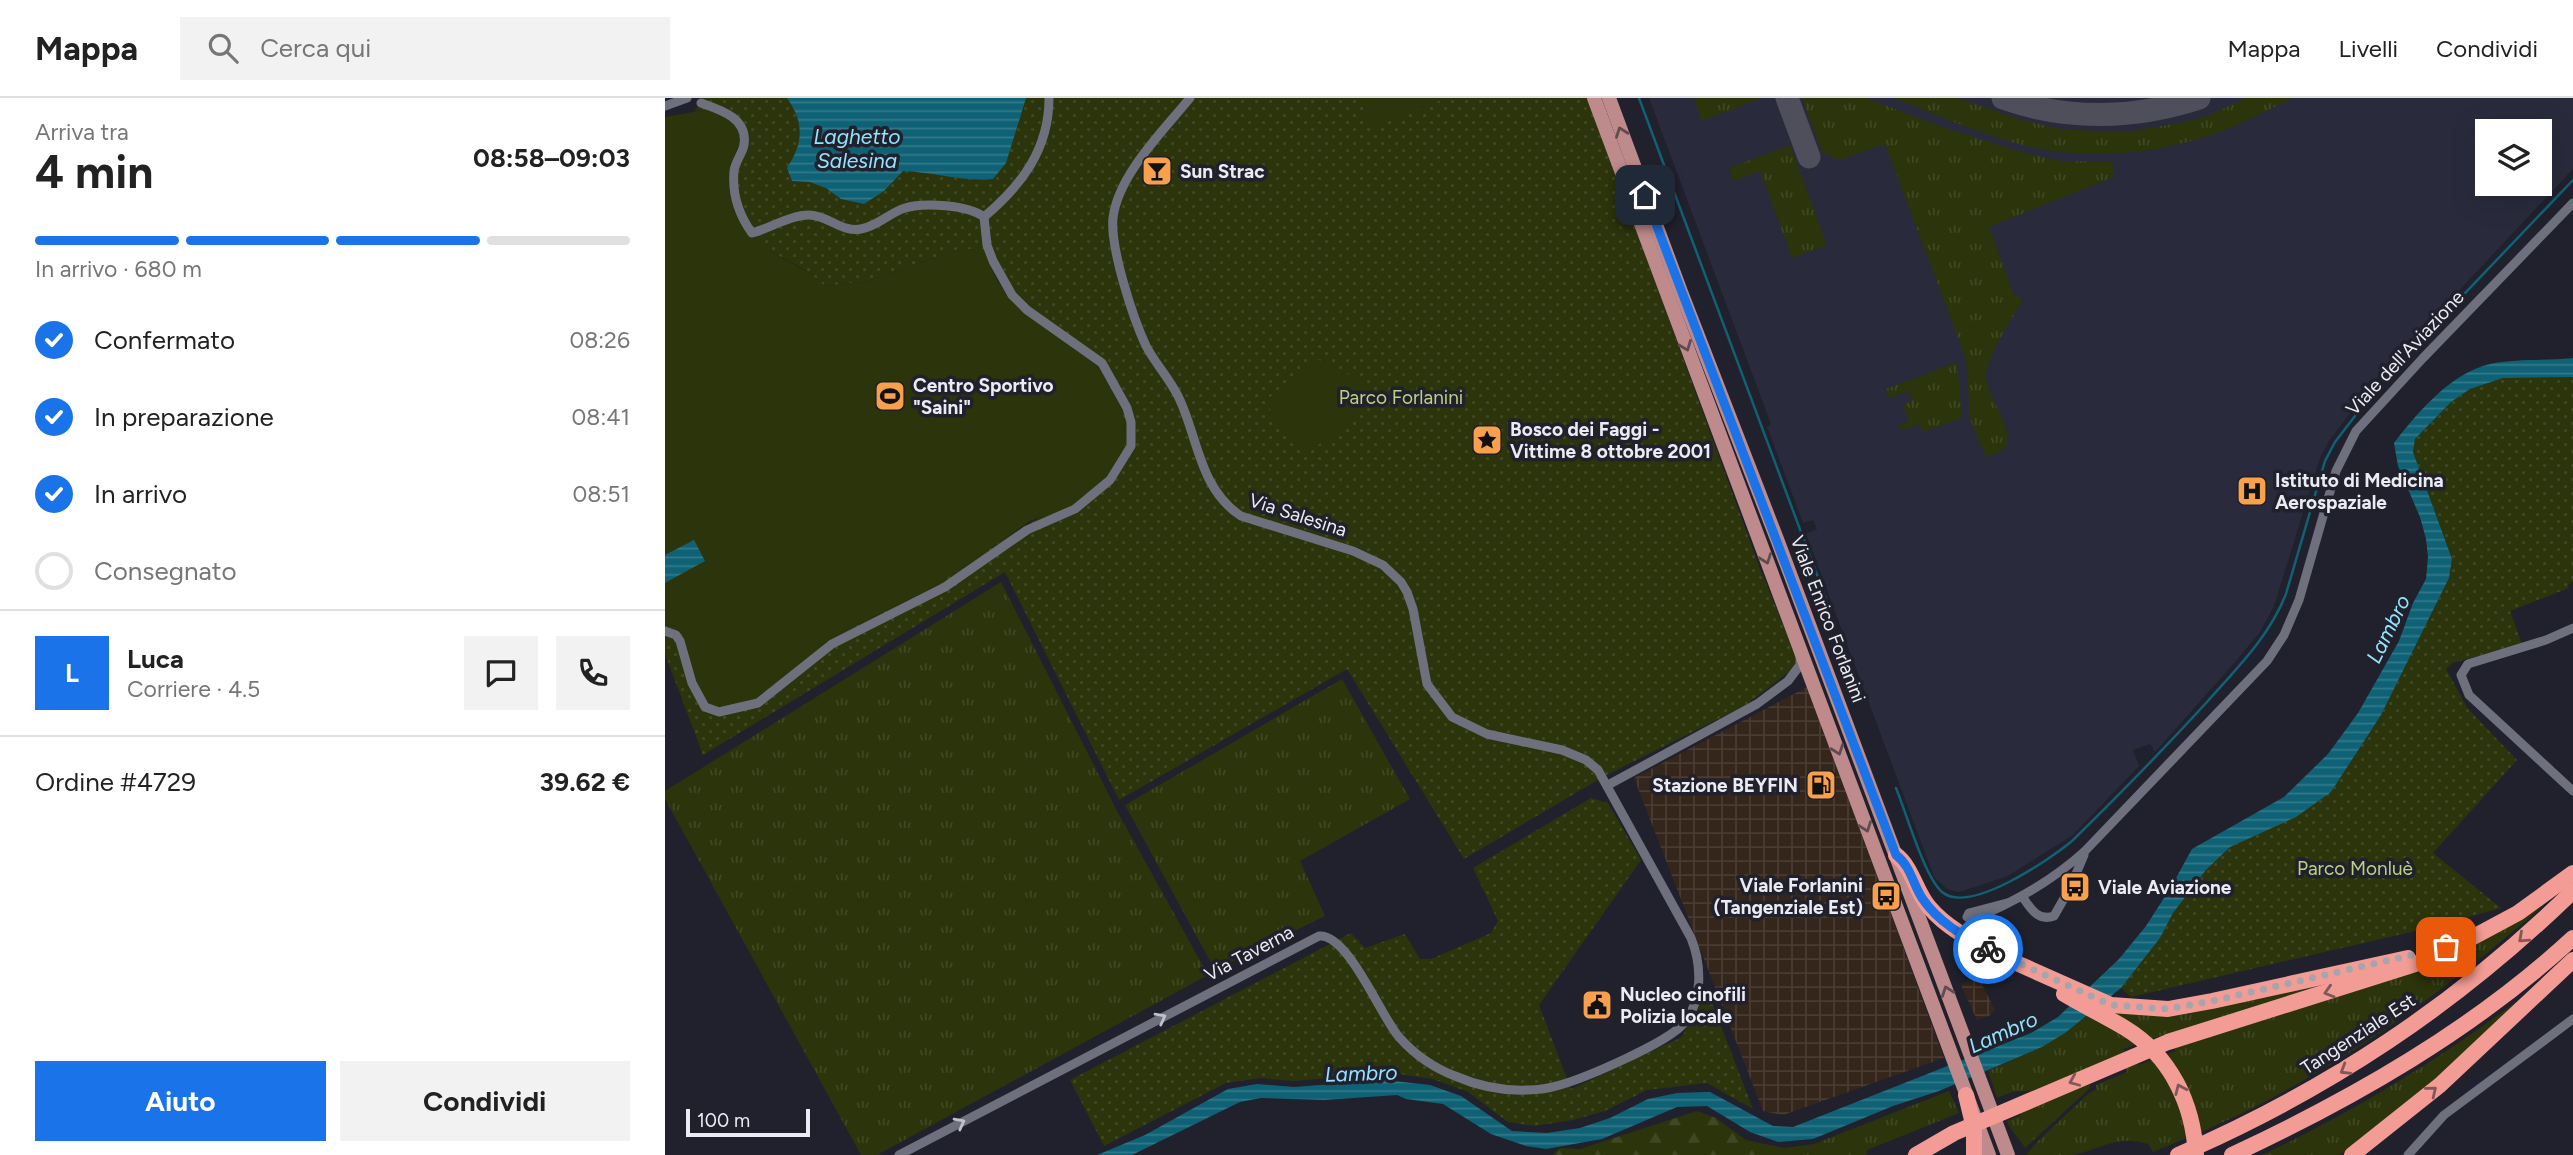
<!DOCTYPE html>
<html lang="it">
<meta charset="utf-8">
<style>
:root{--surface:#fff;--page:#f2f2f2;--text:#222;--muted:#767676;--line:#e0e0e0;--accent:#1a73e8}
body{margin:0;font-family:Figtree,sans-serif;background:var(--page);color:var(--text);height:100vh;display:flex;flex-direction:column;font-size:26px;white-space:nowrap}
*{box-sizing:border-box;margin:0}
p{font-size:23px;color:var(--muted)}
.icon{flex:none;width:38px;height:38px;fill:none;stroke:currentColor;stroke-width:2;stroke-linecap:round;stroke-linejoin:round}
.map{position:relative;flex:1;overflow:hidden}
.sheet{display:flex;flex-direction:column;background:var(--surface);width:665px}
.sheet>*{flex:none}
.fabs{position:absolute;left:1810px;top:21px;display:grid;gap:14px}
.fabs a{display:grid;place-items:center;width:77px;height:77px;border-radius:0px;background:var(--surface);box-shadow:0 7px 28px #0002;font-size:35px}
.scale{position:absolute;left:21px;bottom:18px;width:124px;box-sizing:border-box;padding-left:7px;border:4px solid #ebecf3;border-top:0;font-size:19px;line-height:24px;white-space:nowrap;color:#ebecf3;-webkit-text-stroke:5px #20212c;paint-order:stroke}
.pin{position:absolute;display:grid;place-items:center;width:60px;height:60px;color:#fff;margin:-30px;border-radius:14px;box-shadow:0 4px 10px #0006}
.courier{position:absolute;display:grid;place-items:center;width:70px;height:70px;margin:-35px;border:5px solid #1a73e8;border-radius:50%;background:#fff;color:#222;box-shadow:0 2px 9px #0007}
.summary em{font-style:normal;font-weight:700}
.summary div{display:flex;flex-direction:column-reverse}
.summary{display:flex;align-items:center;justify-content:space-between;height:119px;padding:0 35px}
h1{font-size:46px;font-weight:700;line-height:52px}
.bar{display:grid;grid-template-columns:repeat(4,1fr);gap:10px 7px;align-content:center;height:84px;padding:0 35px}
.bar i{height:9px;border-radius:5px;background:var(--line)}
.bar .active{background:var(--accent)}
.bar p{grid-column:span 4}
.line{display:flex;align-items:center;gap:18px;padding:0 35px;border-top:2px solid var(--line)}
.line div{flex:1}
.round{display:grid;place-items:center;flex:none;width:74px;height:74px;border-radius:0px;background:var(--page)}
ol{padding:0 35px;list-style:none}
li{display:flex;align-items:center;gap:21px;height:77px}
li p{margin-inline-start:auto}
li .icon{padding:7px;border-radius:50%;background:var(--accent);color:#fff;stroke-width:4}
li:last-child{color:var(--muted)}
li i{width:38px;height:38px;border:4px solid var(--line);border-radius:50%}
.action{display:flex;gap:14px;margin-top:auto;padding:14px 35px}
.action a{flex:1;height:80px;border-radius:0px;background:var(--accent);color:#fff;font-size:28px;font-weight:700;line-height:80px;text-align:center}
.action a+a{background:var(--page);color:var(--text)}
header{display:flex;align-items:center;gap:42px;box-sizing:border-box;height:98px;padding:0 35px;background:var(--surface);border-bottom:2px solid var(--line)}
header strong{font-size:33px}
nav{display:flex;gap:38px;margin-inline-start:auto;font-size:24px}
.search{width:490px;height:63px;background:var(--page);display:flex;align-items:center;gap:18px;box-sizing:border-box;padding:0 24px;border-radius:0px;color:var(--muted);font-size:26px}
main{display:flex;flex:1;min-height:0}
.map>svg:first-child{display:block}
.industrial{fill:url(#industrial-grid)}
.built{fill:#292a3b;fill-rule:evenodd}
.grass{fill:url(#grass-tufts)}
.forest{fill:url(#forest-firs)}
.park{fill:url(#park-dots)}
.garden{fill:#2c340b}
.water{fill:url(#water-rules)}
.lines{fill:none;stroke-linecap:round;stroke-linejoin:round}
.stream{stroke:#0f6275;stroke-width:2.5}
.taxiway{stroke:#4e4f5a;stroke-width:23}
.street{stroke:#6f707d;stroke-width:9}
.primary{stroke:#be8a8b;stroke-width:14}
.highway{stroke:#f39c95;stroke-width:16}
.oneway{stroke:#5f4b52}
.oneway2{stroke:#7f585b}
.oneway3{stroke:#c0c1ca}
.done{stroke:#a4a5ad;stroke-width:7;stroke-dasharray:0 12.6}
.route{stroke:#1a73e8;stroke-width:9}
.labels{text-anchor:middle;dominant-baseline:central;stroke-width:7;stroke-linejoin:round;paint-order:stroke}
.poi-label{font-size:19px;font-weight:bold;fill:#ebecf3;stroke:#20212c;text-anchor:start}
.street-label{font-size:19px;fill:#ebecf3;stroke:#20212c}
.park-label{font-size:19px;fill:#bed17f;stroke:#20212c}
.water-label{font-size:21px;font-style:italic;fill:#92e4fd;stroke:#20212c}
</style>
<header>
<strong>Mappa</strong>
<div class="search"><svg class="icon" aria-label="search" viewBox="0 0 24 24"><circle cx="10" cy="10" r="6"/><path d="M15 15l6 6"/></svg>Cerca qui</div>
<nav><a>Mappa</a><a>Livelli</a><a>Condividi</a></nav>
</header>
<main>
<section class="sheet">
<div class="summary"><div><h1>4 min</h1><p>Arriva tra</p></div><em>08:58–09:03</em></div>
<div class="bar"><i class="active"></i><i class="active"></i><i class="active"></i><i></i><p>In arrivo · 680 m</p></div>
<ol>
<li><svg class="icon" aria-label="check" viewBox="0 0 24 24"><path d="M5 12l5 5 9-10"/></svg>Confermato<p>08:26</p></li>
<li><svg class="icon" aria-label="check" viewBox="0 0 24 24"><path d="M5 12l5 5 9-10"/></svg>In preparazione<p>08:41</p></li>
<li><svg class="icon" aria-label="check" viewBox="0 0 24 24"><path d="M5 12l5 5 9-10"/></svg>In arrivo<p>08:51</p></li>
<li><i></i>Consegnato</li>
</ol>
<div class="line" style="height:126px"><b class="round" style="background:var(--accent);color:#fff">L</b><div><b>Luca</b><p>Corriere · 4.5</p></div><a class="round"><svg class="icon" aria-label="chat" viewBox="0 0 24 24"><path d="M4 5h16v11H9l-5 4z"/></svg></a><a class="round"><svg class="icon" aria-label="phone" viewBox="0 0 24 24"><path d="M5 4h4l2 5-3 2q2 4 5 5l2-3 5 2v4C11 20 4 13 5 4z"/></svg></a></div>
<div class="line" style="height:91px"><div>Ordine #4729</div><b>39.62 €</b></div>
<div class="action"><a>Aiuto</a><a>Condividi</a></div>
</section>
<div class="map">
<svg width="1908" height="1057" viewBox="0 0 1908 1057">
<defs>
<pattern id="industrial-grid" width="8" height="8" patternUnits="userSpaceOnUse" patternTransform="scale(1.75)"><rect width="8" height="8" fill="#35261b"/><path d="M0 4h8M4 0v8" fill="none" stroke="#493b31"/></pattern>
<pattern id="grass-tufts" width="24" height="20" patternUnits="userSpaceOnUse" patternTransform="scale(1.75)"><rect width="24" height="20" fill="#2c340b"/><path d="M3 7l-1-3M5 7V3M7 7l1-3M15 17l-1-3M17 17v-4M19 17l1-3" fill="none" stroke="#404823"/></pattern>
<pattern id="forest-firs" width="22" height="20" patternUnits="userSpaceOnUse" patternTransform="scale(1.75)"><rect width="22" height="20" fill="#2c340b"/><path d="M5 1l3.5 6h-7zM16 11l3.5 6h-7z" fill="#404823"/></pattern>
<pattern id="park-dots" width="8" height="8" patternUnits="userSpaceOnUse" patternTransform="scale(1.75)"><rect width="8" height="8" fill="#2c340b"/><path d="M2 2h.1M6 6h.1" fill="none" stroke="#404823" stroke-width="1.8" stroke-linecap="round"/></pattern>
<pattern id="water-rules" width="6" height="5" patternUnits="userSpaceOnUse" patternTransform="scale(1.75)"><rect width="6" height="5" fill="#0f6275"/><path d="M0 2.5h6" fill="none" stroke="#327989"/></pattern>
</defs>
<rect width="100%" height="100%" fill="#20212c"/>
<g class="industrial">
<path d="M1142 589 1279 960 1118 1017 1098 1013 969 680Z"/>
<path d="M1313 879 1330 912 1324 918 1312 922 1296 887Z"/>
</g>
<path class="built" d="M984 0H1908V71L1711 281 1664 343 1655 360 1609 508 1595 534 1571 563 1490 654 1485 646 1468 652 1474 668 1408 737 1343 778 1294 794 1282 791 1269 779 1141 436 1152 431 1150 426 1148 422 1138 425 1102 329 1106 326ZM1822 33H1874V86H1822Z"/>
<g class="grass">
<path d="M1029 0H1096L1037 23Z"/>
<path d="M1137 0H1201L1280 30 1363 56 1398 63 1449 64V79L1324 129 1349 197 1358 201C1348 220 1319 261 1321 281 1324 303 1349 327 1341 349L1335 354 1321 359 1305 321 1301 261 1220 46 1174 62 1157 54Z"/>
<path d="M1228 0H1292L1357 22 1396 31 1431 33H1469L1519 24 1547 16 1581 0H1628C1604 11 1580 25 1555 34 1506 52 1448 60 1396 54 1339 48 1282 20 1228 0Z"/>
<path d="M1125 47 1162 147 1127 160 1095 73 1068 83 1064 70Z"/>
<path d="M1292 264 1297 320 1259 334 1255 326 1237 332 1233 327 1244 323 1238 307 1247 303 1243 293 1223 300 1221 291Z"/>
<path d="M336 484 451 711 543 877 212 1057H196L0 701V693Z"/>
<path d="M677 581 745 701 635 763 660 818 550 872 460 707Z"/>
<path d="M1878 804 1879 807C1774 898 1662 980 1534 1035L1496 959 1511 953 1506 947 1748 871Z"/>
<path d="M1708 871 1499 940 1496 938 1483 942 1439 911 1473 915Z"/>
<path d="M1851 904 1853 907 1783 971 1675 1057H1597C1688 1014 1770 964 1851 904Z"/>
<path d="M1425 916 1467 942 1470 947 1458 951 1461 954 1371 992 1347 994 1332 1000 1323 973 1377 949Z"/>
<path d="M1468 962 1473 967 1487 962 1508 989 1524 1039 1488 1054 1483 1046C1450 1036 1436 1052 1407 1057 1392 1057 1376 1057 1361 1057L1371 1045 1424 995 1431 992V987L1462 974 1460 966Z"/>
<path d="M1425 983V990L1360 1050C1355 1041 1344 1031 1342 1023L1356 1017 1355 1013Z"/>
<path d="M1284 993 1294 1015 1202 1052V1056L1199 1057H1122L1119 1050 1149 1046Z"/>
</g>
<path class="forest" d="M1032 1013 1051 1020 1081 1042 1119 1050 1122 1057H887L895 1050 915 1051Z"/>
<g class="park">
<path d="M37 0H923L1094 468 1130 556 1131 565 1125 573 1081 607 938 679 799 761 682 571 454 702 340 474 38 657 0 556V526C22 528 22 552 26 570L152 550 178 533 262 493 340 440 379 417 461 338 457 311 435 273 426 263 360 216 345 201 324 164 296 151 199 184 159 188C141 169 117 161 95 147 64 127 57 80 74 49L39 12 29 13 36 5Z"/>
<path d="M1908 279V484L1903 486 1904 490 1845 513 1857 546 1787 565 1781 571 1803 611 1852 662 1768 755 1836 810 1772 828 1466 899 1456 890 1495 840 1508 815 1541 772 1565 749 1666 694 1716 617 1784 480 1787 461 1748 354 1750 341 1786 304 1805 291 1838 280Z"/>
<path d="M926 700 943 705 976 762 874 907 906 991 1017 939 1041 889 1088 1011 1042 985 982 992 940 1013 908 1022 869 1028 843 1024 803 994 768 981 727 975 628 983 595 980 561 985 439 1048 405 982 686 835 700 850 740 836 755 861H766L826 835 833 823 808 770Z"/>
</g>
<g class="garden">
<path d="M695 0H781L707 30Z"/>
<path d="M39 12C49 15 61 19 69 26 84 40 65 60 64 76 63 90 67 106 72 119 88 154 133 162 160 188L199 184 296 151H318L332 182 345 201 360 216 426 263 435 273 457 311 461 338 458 352 441 381 406 407 365 423 262 493 178 533 152 550 91 601 51 610C28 602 25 553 16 534L10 528 0 526V19Z"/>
<path d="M650 260C669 269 692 277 703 296 694 323 668 337 645 352 642 351 637 350 634 348 622 341 600 314 604 300Z"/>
</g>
<g class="water">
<path d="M122 0H361L341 65 328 81C295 84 270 74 238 73L219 93 199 106 176 101 161 90 145 84 127 83 122 70C138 46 140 25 122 0Z"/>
<path d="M1908 260V279L1838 280 1805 291 1786 304 1750 341 1748 354 1787 461 1784 480 1716 617 1666 694 1631 719 1565 749 1541 772 1508 815 1495 840 1456 890 1400 935 1377 949 1274 993 1228 1008 1148 1041 1113 1044 1085 1034 1042 1008 1012 1009 937 1041 881 1051 861 1048 826 1036 778 1006 741 1001 732 997 659 1002 596 1000 575 1004 467 1057H432L480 1037 563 991 592 986 629 989 720 982 765 987 796 998 847 1033 882 1035 915 1030 945 1020 983 1001 1012 995 1045 994 1108 1028 1128 1029 1366 935 1393 919 1454 861 1481 828 1506 789 1527 751 1619 699 1663 656 1693 615 1734 543 1748 505 1761 481 1763 459 1761 441 1755 419 1733 368 1729 345C1753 314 1786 275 1825 266 1852 260 1881 263 1908 260Z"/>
<path d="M29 442 40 463 0 485V457Z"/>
</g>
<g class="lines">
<g class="stream">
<path d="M974 0 1161 501"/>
<path d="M1231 690C1241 714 1259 778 1277 794 1304 817 1384 762 1407 743 1453 698 1498 652 1542 604 1572 570 1604 539 1621 496L1660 363 1670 344 1720 279 1908 82"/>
</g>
<g class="taxiway">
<path d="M1122 0 1144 59"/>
<path d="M1338 0C1402 23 1470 21 1534 0"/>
</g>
<g class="street">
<path d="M0 8 22 0"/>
<path d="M319 119C357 87 384 51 384 0"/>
<path d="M1908 530 1881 542 1803 566 1796 577 1804 597 1908 693"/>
<path d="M0 533 11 537 15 543 27 585 40 609 54 614 93 605 167 546 280 489 362 432 410 411 445 382 466 348V324L462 310 437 265 362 212 347 197 328 163 322 147 319 119C303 107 259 104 240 110 224 115 213 128 196 131 177 135 163 117 144 117 126 117 105 130 87 135 74 117 67 95 69 73 70 64 77 56 79 47 83 20 56 12 36 5"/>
<path d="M943 687 1092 606 1123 583 1135 567V559"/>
<path d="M1357 798C1365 810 1373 824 1389 818L1405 790 1419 757"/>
<path d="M1342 805 1304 815 1302 819 1306 822C1348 805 1386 784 1420 753L1602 563 1619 537 1634 502 1671 373 1691 333 1758 260 1908 105"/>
<path d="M234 1057 654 838C683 835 716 919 734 939 749 956 769 970 790 978 813 988 839 993 863 992 874 992 885 990 895 987 920 980 1002 945 1018 926 1038 903 1037 867 1026 840L933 672 921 662 897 652 822 636 787 619 762 586 748 511 742 494 736 484 718 467 688 453 576 418C534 391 533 338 513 298 504 280 490 265 481 248 468 220 445 150 448 120 453 77 499 32 525 0"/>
<path d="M1743 1057 1779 1017 1908 921"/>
</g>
<g class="primary">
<path d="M929 0 1324 1057"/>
<path d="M944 0 1016 194 1112 441 1343 1057"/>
</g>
<g class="highway">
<path d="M1231 757C1247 769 1251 794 1264 809 1286 835 1318 847 1347 864"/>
<path d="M1338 859 1446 907 1503 911 1547 903 1743 860"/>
<path d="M1399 896C1419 908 1440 918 1460 930 1506 958 1528 1006 1531 1057"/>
<path d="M1301 997 1309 1030V1057"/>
<path d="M1251 1057 1289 1035 1503 944 1769 860 1853 815 1908 775"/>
<path d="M1513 1057C1663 992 1791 907 1908 793"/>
<path d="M1567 1057C1689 1000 1808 932 1908 840"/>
<path d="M1687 1057 1775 987 1908 862"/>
</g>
</g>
<defs><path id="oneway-chevron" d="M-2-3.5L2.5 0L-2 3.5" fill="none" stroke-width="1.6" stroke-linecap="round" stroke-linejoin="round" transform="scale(1.75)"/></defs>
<g class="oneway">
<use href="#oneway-chevron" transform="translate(956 34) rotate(-110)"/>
<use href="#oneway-chevron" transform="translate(1021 248) rotate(69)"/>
<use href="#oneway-chevron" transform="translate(1101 461) rotate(70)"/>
<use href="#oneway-chevron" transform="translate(1173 652) rotate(70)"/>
<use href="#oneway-chevron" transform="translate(1201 729) rotate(70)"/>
<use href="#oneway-chevron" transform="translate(1282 893) rotate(-110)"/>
</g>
<g class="oneway2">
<use href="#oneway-chevron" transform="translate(1858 840) rotate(138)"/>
<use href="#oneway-chevron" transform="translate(1664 894) rotate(163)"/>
<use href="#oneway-chevron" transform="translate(1680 972) rotate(149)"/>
<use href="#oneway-chevron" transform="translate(1409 983) rotate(157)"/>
<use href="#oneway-chevron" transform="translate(1515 991) rotate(-114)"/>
<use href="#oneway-chevron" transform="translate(1767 993) rotate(-39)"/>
</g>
<g class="oneway3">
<use href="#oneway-chevron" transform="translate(496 920) rotate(-28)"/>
<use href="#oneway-chevron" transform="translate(295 1025) rotate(-28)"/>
</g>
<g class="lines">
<path class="done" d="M1323 851 1446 907 1503 911 1547 903 1781 849"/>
<path class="route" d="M980 97 1231 757C1245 767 1248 786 1257 800 1273 824 1298 838 1323 851"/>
</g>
<defs>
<g id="bar-square" transform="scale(1.575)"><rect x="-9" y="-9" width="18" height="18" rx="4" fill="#f8a04c" stroke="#20212c"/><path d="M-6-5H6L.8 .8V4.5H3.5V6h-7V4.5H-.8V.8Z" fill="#111"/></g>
<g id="stadium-square" transform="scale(1.575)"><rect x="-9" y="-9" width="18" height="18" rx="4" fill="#f8a04c" stroke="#20212c"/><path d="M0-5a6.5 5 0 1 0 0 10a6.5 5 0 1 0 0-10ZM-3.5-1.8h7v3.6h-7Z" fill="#111"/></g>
<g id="sight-square" transform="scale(1.575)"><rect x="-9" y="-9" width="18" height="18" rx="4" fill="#f8a04c" stroke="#20212c"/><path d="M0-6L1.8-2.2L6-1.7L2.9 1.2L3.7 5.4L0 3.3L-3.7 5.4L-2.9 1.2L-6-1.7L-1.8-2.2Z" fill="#111"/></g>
<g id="hospital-square" transform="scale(1.575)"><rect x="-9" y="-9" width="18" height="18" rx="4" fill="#f8a04c" stroke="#20212c"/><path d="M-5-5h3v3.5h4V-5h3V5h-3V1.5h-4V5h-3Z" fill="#111"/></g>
<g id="fuel-square" transform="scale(1.575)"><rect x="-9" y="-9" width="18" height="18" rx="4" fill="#f8a04c" stroke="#20212c"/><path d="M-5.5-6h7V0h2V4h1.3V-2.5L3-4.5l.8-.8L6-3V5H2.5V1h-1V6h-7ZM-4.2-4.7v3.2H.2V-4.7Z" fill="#111"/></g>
<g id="bus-square" transform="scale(1.575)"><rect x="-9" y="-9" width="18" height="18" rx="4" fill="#f8a04c" stroke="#20212c"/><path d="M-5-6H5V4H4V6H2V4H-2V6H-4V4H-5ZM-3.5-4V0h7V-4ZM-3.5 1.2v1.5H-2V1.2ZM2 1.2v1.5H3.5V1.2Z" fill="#111"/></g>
<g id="civic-square" transform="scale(1.575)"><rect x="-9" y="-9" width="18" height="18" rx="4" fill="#f8a04c" stroke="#20212c"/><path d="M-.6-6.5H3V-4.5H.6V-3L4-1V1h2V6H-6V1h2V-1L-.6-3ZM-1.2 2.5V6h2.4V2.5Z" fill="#111"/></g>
</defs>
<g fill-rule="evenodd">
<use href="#bar-square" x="492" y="73"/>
<use href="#stadium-square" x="225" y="298"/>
<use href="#sight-square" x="822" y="342"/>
<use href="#hospital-square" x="1587" y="393"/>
<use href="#fuel-square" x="1156" y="687"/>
<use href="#bus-square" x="1410" y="789"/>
<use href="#bus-square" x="1221" y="798"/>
<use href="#civic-square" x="932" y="907"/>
</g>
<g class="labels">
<g class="poi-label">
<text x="515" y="73">Sun Strac</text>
<text x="248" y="287">Centro Sportivo<tspan x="248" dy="22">"Saini"</tspan></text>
<text x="845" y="331">Bosco dei Faggi -<tspan x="845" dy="22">Vittime 8 ottobre 2001</tspan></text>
<text x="1610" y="382">Istituto di Medicina<tspan x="1610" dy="22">Aerospaziale</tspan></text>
<text x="1133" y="687" text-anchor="end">Stazione BEYFIN</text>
<text x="1198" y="787" text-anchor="end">Viale Forlanini<tspan x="1198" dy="22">(Tangenziale Est)</tspan></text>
<text x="1433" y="789">Viale Aviazione</text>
<text x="955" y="896">Nucleo cinofili<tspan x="955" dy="22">Polizia locale</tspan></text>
</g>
<g class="street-label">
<text transform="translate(1740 255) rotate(-47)">Viale dell'Aviazione</text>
<text transform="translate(633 417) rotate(18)">Via Salesina</text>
<text transform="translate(1163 521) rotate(69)">Viale Enrico Forlanini</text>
<text transform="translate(584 855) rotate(-28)">Via Taverna</text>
<text transform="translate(1693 936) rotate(-33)">Tangenziale Est</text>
</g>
<g class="park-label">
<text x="736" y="299">Parco Forlanini</text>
<text x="1690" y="770">Parco Monluè</text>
</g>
<g class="water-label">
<text x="192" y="38">Laghetto<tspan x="192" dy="24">Salesina</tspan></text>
<text transform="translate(1723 531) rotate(-64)">Lambro</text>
<text transform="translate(1338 934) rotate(-24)">Lambro</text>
<text transform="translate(696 975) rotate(-2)">Lambro</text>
</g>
</g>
</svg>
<div class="fabs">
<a><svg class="icon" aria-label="layers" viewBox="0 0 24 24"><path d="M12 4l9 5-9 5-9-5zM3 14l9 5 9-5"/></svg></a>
</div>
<div class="scale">100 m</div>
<div class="pin" style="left:1781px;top:849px;background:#ea580c"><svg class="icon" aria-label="bag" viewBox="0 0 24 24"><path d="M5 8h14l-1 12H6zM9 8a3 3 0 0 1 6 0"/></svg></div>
<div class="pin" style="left:980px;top:97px;background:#1f2937"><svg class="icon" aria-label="home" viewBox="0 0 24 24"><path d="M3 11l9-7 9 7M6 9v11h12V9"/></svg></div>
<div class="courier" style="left:1323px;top:851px"><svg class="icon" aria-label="bike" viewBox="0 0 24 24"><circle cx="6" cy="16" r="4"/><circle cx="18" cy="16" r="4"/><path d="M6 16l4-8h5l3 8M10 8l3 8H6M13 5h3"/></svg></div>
</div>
</main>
